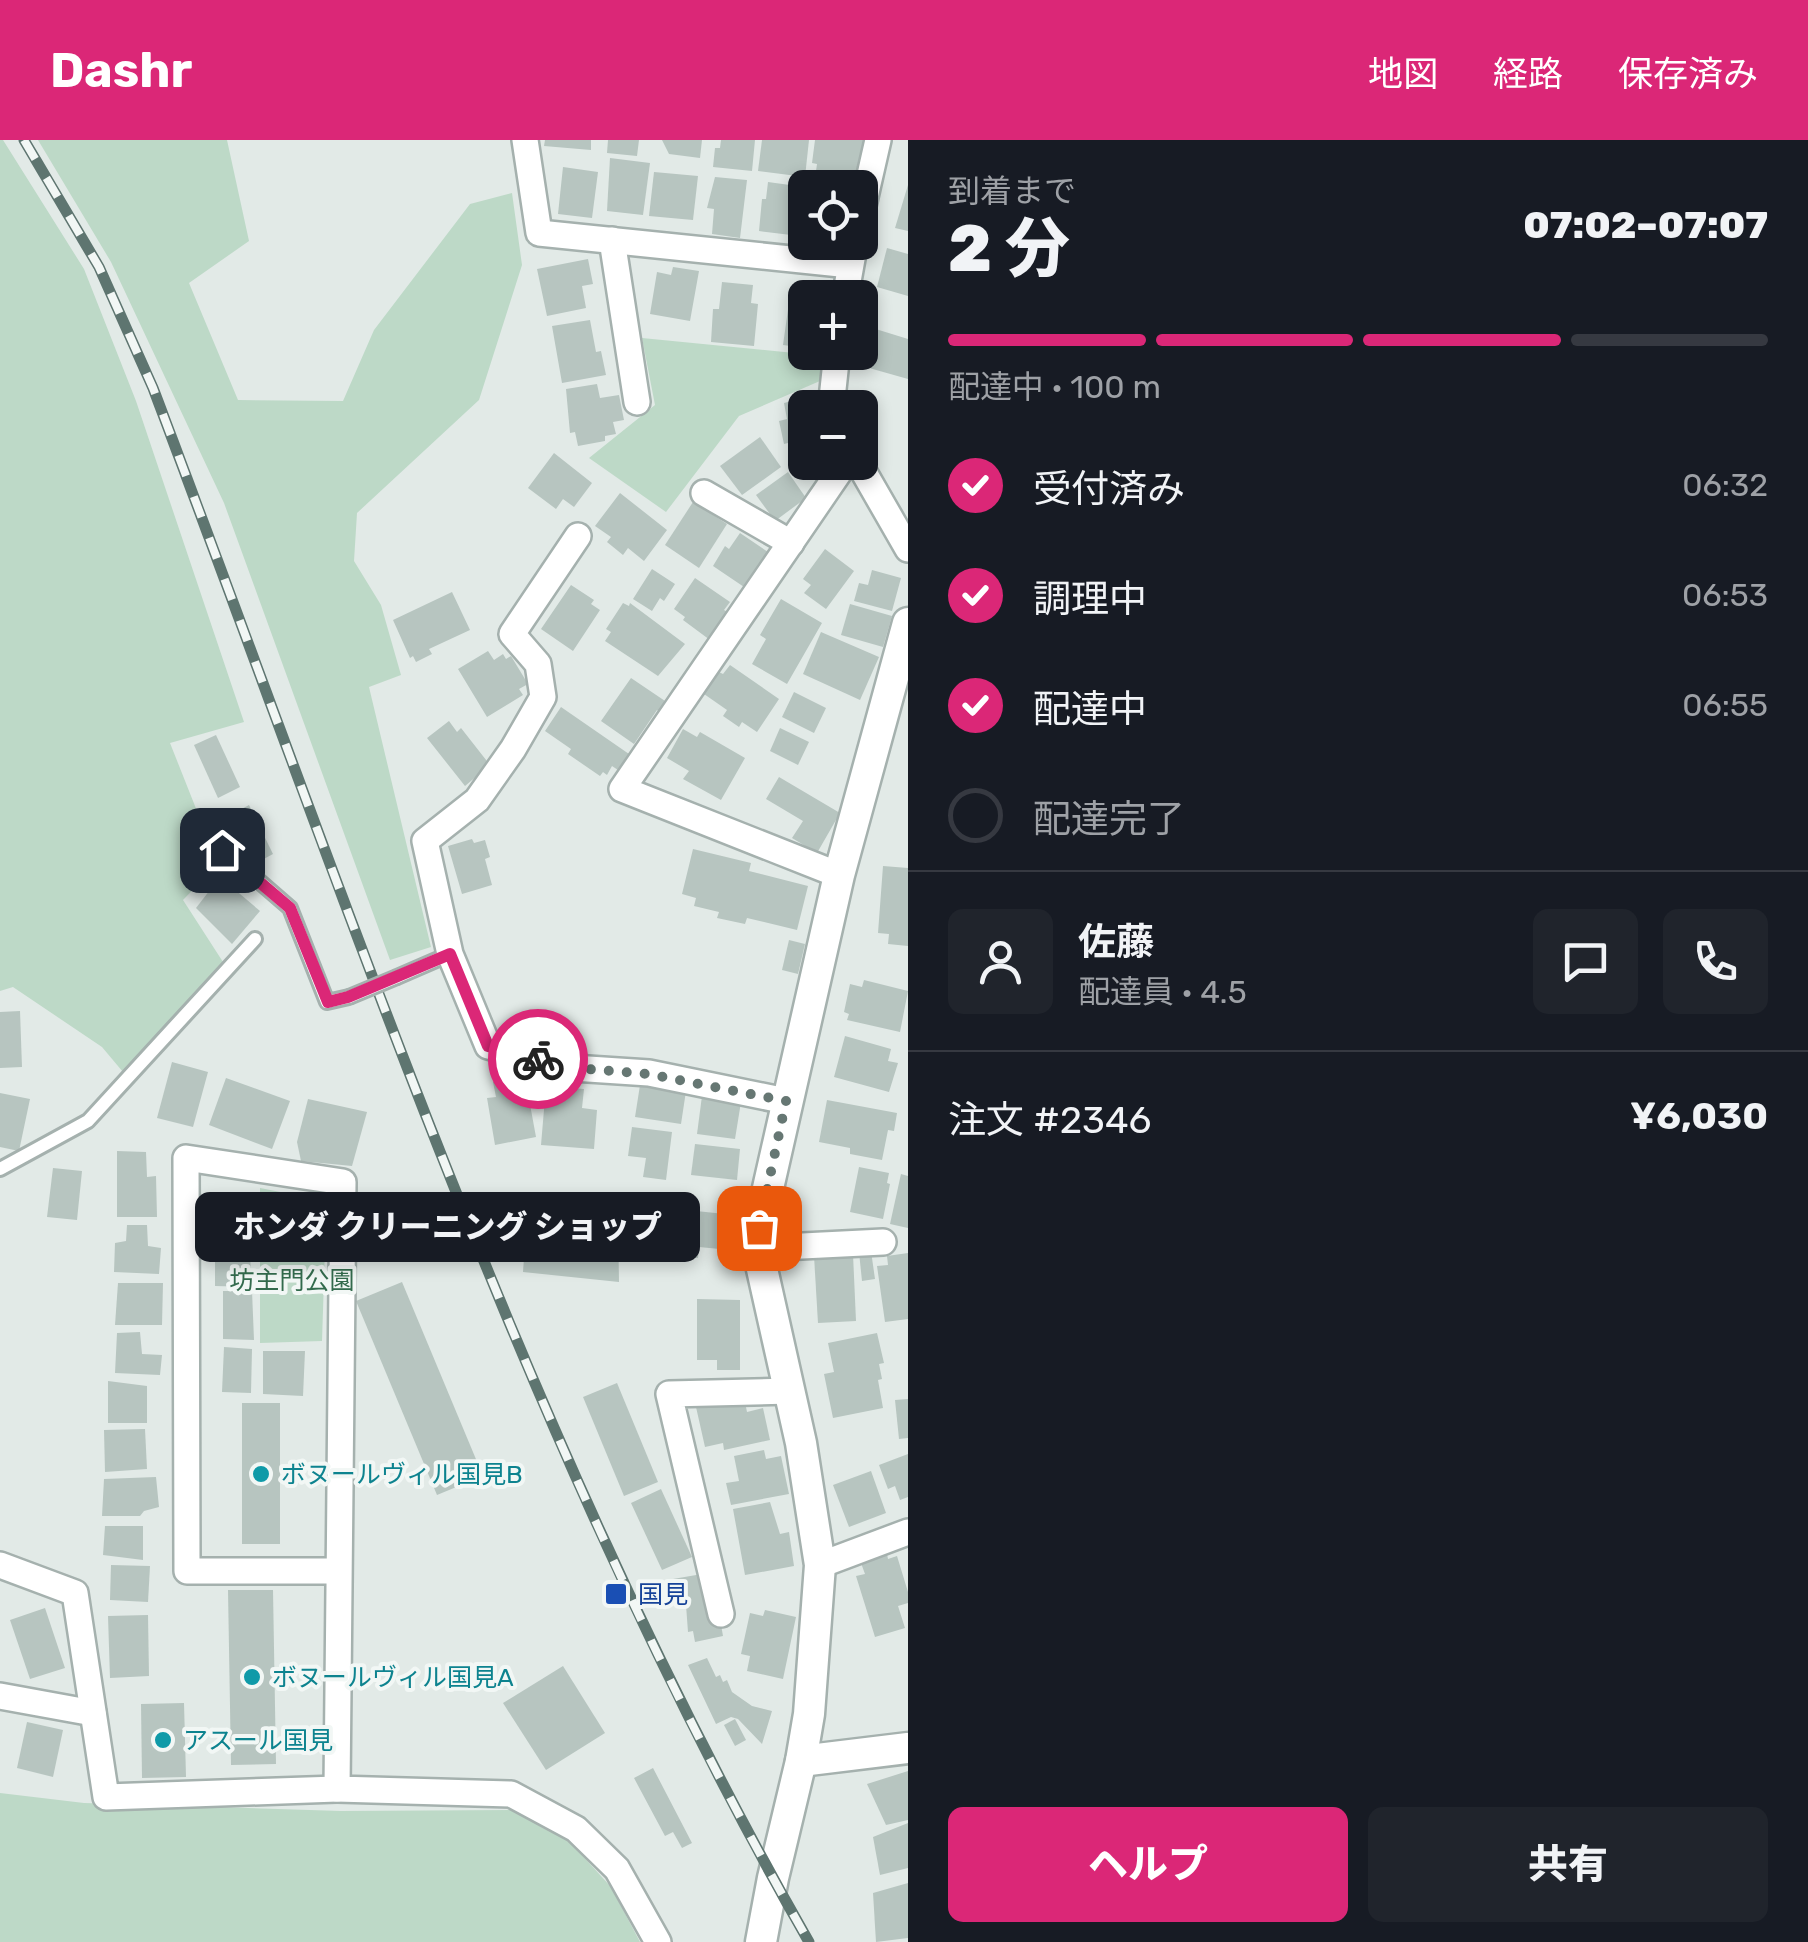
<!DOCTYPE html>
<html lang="ja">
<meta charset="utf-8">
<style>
:root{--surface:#171b24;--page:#20242c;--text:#f1f3f6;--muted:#9ea1a6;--line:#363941;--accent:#db2777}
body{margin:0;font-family:Rubik,"Noto Sans JP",sans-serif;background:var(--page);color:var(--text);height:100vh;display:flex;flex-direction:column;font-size:38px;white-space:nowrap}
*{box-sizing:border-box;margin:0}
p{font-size:32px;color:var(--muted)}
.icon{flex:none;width:55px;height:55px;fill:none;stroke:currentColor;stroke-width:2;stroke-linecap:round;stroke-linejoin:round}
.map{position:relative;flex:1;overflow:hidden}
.details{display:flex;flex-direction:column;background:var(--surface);width:900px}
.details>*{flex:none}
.tools{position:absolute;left:788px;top:30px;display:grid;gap:20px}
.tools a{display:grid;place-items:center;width:90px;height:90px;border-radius:15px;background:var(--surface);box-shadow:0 5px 15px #0003;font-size:50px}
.pin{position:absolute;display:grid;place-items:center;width:85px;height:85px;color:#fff;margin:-42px;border-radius:20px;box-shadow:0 5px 15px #0006}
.courier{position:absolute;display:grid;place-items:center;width:100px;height:100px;margin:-50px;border:8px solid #db2777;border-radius:50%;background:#fff;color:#222;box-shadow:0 2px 12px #0007}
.bubble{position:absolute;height:70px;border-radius:15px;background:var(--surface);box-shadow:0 5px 15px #0003;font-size:32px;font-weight:800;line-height:70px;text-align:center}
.head em{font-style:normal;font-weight:800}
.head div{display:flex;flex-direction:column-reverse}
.head{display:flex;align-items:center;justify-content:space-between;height:170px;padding:0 40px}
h1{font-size:65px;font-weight:800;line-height:75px}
.bar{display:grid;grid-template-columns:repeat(4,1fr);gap:15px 10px;align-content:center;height:120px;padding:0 40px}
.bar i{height:12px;border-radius:8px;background:var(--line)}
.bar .current{background:var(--accent)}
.bar p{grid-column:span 4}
.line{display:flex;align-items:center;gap:25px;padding:0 40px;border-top:2px solid var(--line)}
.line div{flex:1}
.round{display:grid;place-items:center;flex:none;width:105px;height:105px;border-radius:15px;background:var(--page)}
ol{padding:0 40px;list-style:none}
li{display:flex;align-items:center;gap:30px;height:110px}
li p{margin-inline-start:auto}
li .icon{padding:10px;border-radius:50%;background:var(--accent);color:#fff;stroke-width:4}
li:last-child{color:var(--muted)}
li i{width:55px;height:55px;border:5px solid var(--line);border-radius:50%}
.cta{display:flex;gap:20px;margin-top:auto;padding:20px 40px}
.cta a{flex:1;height:115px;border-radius:15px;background:var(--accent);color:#fff;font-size:40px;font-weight:800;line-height:115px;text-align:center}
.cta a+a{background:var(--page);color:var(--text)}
header{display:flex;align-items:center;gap:60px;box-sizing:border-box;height:140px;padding:0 50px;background:var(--accent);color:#fff}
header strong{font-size:48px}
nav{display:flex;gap:55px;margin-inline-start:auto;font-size:35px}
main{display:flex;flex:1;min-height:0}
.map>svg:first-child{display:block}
.green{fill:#bdd9c7}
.building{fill:#b7c5c0}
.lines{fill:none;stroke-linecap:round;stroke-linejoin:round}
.service-casing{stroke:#a5b1ae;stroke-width:18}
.minor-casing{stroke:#a5b1ae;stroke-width:30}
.tertiary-casing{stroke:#a5b1ae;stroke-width:35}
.service{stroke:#fff;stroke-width:12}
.minor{stroke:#fff;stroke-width:25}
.tertiary{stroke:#fff;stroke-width:30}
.rail-casing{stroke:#5e7570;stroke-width:11}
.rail{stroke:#f2f7f5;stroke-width:8;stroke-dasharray:22;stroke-linecap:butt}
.service-bridge-casing{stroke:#a5b1ae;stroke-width:18;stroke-linecap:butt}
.service-bridge{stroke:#fff;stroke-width:12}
.done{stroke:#667773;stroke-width:10;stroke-dasharray:0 18}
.route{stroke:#db2777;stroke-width:12}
.culture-dot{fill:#0f9aa8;stroke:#f2f7f5;stroke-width:4}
.transit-dot{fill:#1a4fb4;stroke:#f2f7f5;stroke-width:4}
.labels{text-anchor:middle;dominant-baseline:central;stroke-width:8;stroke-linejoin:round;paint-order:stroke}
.park-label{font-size:25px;fill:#336b4d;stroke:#f2f7f5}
.culture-label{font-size:25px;fill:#0d838f;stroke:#f2f7f5;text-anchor:start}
.transit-label{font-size:25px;fill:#164399;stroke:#f2f7f5;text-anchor:start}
</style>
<header>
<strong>Dashr</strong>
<nav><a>地図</a><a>経路</a><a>保存済み</a></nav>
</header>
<main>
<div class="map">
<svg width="908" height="1802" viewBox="0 0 908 1802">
<rect width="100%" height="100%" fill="#e2eae7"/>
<g class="green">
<path d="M0 0H3L84 129 136 261 244 582 170 603 218 724 183 760 223 822 123 932 102 907 13 847 0 851Z"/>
<path d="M38 0H227L249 101 189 143 238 260 343 261 374 190 470 64 512 53 522 125 479 260 357 373 354 421 381 465 401 535 369 547 431 807 390 820 224 363 111 122Z"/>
<path d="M642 198 824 216 820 241 739 276 666 372 589 318 655 265Z"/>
<path d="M260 1048 311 1058 326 1078 322 1201 260 1203Z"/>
<path d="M0 1653 84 1663 341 1671 511 1670 570 1702 611 1747 640 1802H0Z"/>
</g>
<g class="building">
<path d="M545 0H591V10L544 6Z"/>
<path d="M608 0H639L637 16 607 13Z"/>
<path d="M662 0H702L700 18 669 14Z"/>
<path d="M721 0H755L752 31 713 27 715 8H720Z"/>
<path d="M762 0H809L805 37 758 31Z"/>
<path d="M815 0H864L856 45 815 38 817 24 812 23Z"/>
<path d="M610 18 650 23 643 75 607 71Z"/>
<path d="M563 27 598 32 592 78 558 74Z"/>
<path d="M654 32 698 36 693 80 649 76Z"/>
<path d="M715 37 747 40 740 98 712 94 714 69 707 68Z"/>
<path d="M768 42 797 46 791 95 759 91 762 59H766Z"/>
<path d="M908 45V91L895 88Z"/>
<path d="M801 102H841L840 110Z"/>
<path d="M887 108 908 114V156L877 147Z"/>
<path d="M588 119 593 144 582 146 586 168 547 176 537 129Z"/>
<path d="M673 127 699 131 690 181 650 174 657 132 671 135Z"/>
<path d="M722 142 753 145 751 163 758 164 754 206 711 202 713 169H719Z"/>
<path d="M791 148 820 152 819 158H805V208L783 205Z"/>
<path d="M590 180 596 212 601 211 606 235 562 243 552 186Z"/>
<path d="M866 186 908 199V239L855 224Z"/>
<path d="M597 244 600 258 619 255 624 280 613 282 616 294 605 296V301L578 306 575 292 570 293 566 249Z"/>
<path d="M819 254 822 268H805V318L796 320 792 302 784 304 779 281 787 279 784 263Z"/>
<path d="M760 297 781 327 742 355 720 326Z"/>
<path d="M554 313 592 343 574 367 563 359 556 369 528 348Z"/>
<path d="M788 332 806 358 775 381 756 355Z"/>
<path d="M620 353 667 390 644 421 628 408 623 415 607 402 611 397 595 386Z"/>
<path d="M693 362 727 384 699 428 665 405Z"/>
<path d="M740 393 771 414 747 449 713 426 725 406 729 409Z"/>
<path d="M825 409 854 431 826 469 804 453 811 445 803 439Z"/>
<path d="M652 429 675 444 664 461 660 458 652 471 633 459Z"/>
<path d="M872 430 901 438 892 471 854 461 859 443 868 445Z"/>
<path d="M695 438 730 462 724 470 729 473 710 500 683 480 685 477 674 469Z"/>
<path d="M571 445 594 460 591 464 600 470 573 511 541 489Z"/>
<path d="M452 452 470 490 429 509 432 514 416 522 413 516 410 518 393 480Z"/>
<path d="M781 459 822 483 787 544 752 524 766 499 760 495Z"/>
<path d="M623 463 629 466 630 463 685 504 658 536 605 501 611 492 606 489Z"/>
<path d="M850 464 892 476 883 507 841 495Z"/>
<path d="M821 492 879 517 860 560 803 534Z"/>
<path d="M488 511 494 520 503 514 506 519 511 516 528 544 519 549 523 555 487 577 458 529Z"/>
<path d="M730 525 779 559 757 592 742 582 739 587 723 576 727 570 704 554 719 532 723 534Z"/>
<path d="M631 538 668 563 661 573 657 570 634 604 601 581Z"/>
<path d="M794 552 826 568 814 593 782 577Z"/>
<path d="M561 567 629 614 618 630 612 626 607 635 603 632 600 636 568 614 571 609 545 591Z"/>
<path d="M449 581 457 592 461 588 490 625 465 646 427 598Z"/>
<path d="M780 588 809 602 798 625 770 611Z"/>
<path d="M683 589 697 597 700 592 745 618 721 660 683 639 689 631 667 618Z"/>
<path d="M216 595 240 647 218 658 194 605Z"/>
<path d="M779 637 840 673 817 713 792 698 803 681 766 659Z"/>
<path d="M249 665 273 714 251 726 227 677Z"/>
<path d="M472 699 474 703 485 700 490 717 485 719 492 745 462 754 448 706Z"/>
<path d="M693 709 751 723 749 731 808 746 797 790 747 778 745 784 717 778 719 772 694 766 696 758 682 754Z"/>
<path d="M883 726 908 728V806L888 804 889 794 878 793Z"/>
<path d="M220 737 260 771 232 804 196 768Z"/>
<path d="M789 800 805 804 798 834 782 830Z"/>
<path d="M864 840 908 851 900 892 847 880 849 874 844 872 850 844 862 847Z"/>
<path d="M20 871 22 927 0 928V872Z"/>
<path d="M845 896 891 909 888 921 898 923 889 952 834 937Z"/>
<path d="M172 922 208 932 193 987 157 978Z"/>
<path d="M525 937 536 997 495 1005 487 958 496 957 493 942Z"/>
<path d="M226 938 290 961 272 1009 209 985Z"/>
<path d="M640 945 686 951 681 984 635 977Z"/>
<path d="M546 946 584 949 582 968 597 970 594 1009 541 1005Z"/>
<path d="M0 953 30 959 19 1011 0 1007Z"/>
<path d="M702 956 741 962 735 999 697 994Z"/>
<path d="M308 959 367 972 352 1026 301 1021 297 1002Z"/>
<path d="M827 960 897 973 894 991 888 990 882 1020 850 1014V1008L819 1002Z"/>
<path d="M632 987 672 992 666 1040 643 1037 646 1018 628 1016Z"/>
<path d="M695 1004 740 1009 737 1040 691 1035Z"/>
<path d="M117 1011 146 1012 147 1037 156 1036 157 1077H117Z"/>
<path d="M859 1027 889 1033 887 1043 890 1044 883 1079 850 1072Z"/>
<path d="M53 1028 82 1031 77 1080 47 1077Z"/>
<path d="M901 1034 908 1036V1088L890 1084Z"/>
<path d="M205 1059H248L250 1089 236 1091 235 1076 217 1074 216 1087H205Z"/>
<path d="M668 1068 734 1075 730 1110 699 1107 698 1118 664 1114Z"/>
<path d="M527 1073 618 1082 619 1142 523 1132Z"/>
<path d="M127 1085H147L148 1106 161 1108 159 1134 114 1132 115 1103 126 1101Z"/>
<path d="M224 1101 250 1102 251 1147 215 1146V1117L223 1115Z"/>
<path d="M871 1111 875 1139 862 1141 859 1112Z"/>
<path d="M908 1113V1179L885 1182 877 1126 888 1125 887 1116Z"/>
<path d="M853 1114 856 1181 818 1183 814 1116Z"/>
<path d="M402 1142 483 1336 437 1355 356 1161Z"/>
<path d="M118 1143H163L162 1185H115Z"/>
<path d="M223 1151H252L254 1200 223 1199Z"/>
<path d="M697 1159 740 1160V1230H717V1220H697Z"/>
<path d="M140 1192 142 1214 162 1215 160 1235 115 1233 117 1193Z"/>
<path d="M877 1193 884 1223 879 1224 882 1239 878 1240 883 1268 833 1278 824 1234 834 1232 828 1203Z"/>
<path d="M224 1207 252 1209 251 1253 222 1252Z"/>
<path d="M263 1211H305L303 1256 263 1254Z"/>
<path d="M108 1241 147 1246V1283H108Z"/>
<path d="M617 1243 658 1342 624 1356 583 1257Z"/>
<path d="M908 1259V1298L899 1299 895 1260Z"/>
<path d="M726 1261 727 1266 745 1262 747 1272 763 1268 770 1300 724 1310 723 1303 705 1307 696 1267Z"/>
<rect x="242" y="1263" width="38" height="141"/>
<path d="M145 1289 147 1329 105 1332 104 1290Z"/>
<path d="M764 1310 766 1319 781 1316 789 1354 731 1365 726 1343 739 1341 734 1316Z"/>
<path d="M908 1314V1357L900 1360 895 1346 888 1349 879 1325Z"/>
<path d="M871 1331 886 1373 849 1387 833 1345Z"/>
<path d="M156 1337 159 1367 144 1371 140 1376H102L104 1339Z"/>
<path d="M661 1349 692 1417 662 1430 631 1363Z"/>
<path d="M770 1362 780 1394 789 1392 794 1426 745 1435 733 1369Z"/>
<path d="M105 1386H143V1420L103 1415Z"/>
<path d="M887 1414 888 1419 897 1416 908 1452V1463L898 1466 905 1488 875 1497 856 1436 865 1434 861 1423Z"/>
<path d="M111 1425 150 1426 148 1462 110 1460Z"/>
<path d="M702 1434 711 1481 720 1479 723 1496 695 1502 693 1491 688 1492 686 1465 678 1467 673 1439Z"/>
<path d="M228 1450H273L276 1624 231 1625Z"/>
<path d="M45 1468 65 1528 30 1539 10 1480Z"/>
<path d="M765 1470 796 1477 783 1539 747 1531 750 1516 741 1514 750 1473 763 1476Z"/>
<path d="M148 1475 149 1536 110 1538 108 1476Z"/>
<path d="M707 1518 716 1537 720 1535 723 1542 727 1540 732 1552 752 1566 772 1571 762 1604 738 1579 731 1577 716 1584 688 1525Z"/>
<path d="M563 1526 605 1593 546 1630 503 1563Z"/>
<path d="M184 1563 186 1637 142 1638 141 1564Z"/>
<path d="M735 1579 746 1600 735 1606 724 1585Z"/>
<path d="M27 1582 63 1590 53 1637 17 1628Z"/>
<path d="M653 1628 692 1703 682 1708 673 1692 665 1696 634 1638Z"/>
<path d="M908 1631V1680L886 1685 867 1644Z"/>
<path d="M908 1683V1728L880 1735 873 1697Z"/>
<path d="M908 1743V1798L876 1802 873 1753Z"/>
</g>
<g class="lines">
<g class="service-casing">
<g id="service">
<path d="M222 709 290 768 327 862 349 857"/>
<path d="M397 837 450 814"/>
<path d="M0 1029 88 981 255 799"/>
</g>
</g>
<g class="minor-casing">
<g id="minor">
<path d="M525 0 539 93 850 125"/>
<path d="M860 79 878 0"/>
<path d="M612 100 637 262"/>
<path d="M845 158 855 102"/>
<path d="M831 268 837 212"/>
<path d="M858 322 908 409"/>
<path d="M704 353 791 403"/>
<path d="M578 396 512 494 538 524 543 557 513 609 477 660 425 701 450 814 488 906 573 928 649 933 786 961"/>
<path d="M839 735 622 649 846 322"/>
<path d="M760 1108 883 1102"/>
<path d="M0 1425 75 1453 106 1657 337 1649"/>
<path d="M820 1425 908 1392"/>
<path d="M337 1431H187L186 1018 343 1042 337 1649 511 1654 576 1689 617 1729 658 1802"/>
<path d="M721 1474 669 1254 790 1251"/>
<path d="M0 1556 93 1573"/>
</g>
</g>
<g class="tertiary-casing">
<g id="tertiary">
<path d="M801 1621 908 1608"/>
<path d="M761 1802 773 1738 801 1621 809 1574 820 1425 801 1303 760 1120 759 1088 839 735 908 483"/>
</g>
</g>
<use href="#service" class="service"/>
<use href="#minor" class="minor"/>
<use href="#tertiary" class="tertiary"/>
<g class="rail-casing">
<path id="rail" d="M24 0 99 127 153 248C352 773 529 1313 809 1802"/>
</g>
<use href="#rail" class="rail"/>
<g class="service-bridge-casing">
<path id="service-bridge" d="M349 857 397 837"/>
</g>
<use href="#service-bridge" class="service-bridge"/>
</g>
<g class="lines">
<path class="done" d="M538 919 574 928 648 934 786 961 759 1088"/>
<path class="route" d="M222 710 290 768 328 862 348 857 450 814 488 906 538 919"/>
</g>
<g class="culture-dot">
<circle cx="261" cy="1334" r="10"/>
<circle cx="252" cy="1537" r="10"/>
<circle cx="163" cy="1600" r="10"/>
</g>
<rect class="transit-dot" x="604" y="1442" width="24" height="24" rx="5"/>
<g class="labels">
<g class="park-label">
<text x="292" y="1140">坊主門公園</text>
</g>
<g class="culture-label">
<text x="281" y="1334">ボヌールヴィル国見B</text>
<text x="272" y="1537">ボヌールヴィル国見A</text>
<text x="183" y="1600">アスール国見</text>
</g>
<g class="transit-label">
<text x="638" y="1454">国見</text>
</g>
</g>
</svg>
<div class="tools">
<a><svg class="icon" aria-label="locate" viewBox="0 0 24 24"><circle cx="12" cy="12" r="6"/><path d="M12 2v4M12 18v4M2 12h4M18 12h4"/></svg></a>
<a>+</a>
<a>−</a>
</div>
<div class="pin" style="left:759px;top:1088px;background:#ea580c"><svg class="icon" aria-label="bag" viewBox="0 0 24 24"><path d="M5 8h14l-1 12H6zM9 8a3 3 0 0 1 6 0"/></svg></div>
<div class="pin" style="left:222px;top:710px;background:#1f2937"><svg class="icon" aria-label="home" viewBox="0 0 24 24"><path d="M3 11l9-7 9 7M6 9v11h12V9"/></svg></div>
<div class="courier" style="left:538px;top:919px"><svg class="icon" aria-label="bike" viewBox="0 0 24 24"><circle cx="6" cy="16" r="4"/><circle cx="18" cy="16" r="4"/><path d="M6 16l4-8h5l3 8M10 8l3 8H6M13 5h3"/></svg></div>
<div class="bubble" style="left:195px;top:1052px;width:505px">ホンダ クリーニング ショップ</div>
</div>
<section class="details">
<div class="head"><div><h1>2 分</h1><p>到着まで</p></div><em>07:02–07:07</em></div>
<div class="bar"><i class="current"></i><i class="current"></i><i class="current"></i><i></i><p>配達中 · 100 m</p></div>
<ol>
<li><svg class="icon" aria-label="check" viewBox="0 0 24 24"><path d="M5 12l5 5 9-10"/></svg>受付済み<p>06:32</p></li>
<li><svg class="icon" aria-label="check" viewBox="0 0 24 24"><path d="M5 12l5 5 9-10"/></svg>調理中<p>06:53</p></li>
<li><svg class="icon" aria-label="check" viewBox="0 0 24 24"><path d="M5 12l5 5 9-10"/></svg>配達中<p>06:55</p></li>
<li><i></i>配達完了</li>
</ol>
<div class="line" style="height:180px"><a class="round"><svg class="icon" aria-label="person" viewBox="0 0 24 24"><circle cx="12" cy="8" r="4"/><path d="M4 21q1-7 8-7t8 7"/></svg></a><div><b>佐藤</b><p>配達員 · 4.5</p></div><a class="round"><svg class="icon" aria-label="chat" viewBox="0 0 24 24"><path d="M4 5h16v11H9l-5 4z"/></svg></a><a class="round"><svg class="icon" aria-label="phone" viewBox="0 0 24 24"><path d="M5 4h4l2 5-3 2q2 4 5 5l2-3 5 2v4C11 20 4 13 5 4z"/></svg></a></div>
<div class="line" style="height:130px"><div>注文 #2346</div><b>¥6,030</b></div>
<div class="cta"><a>ヘルプ</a><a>共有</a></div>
</section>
</main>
